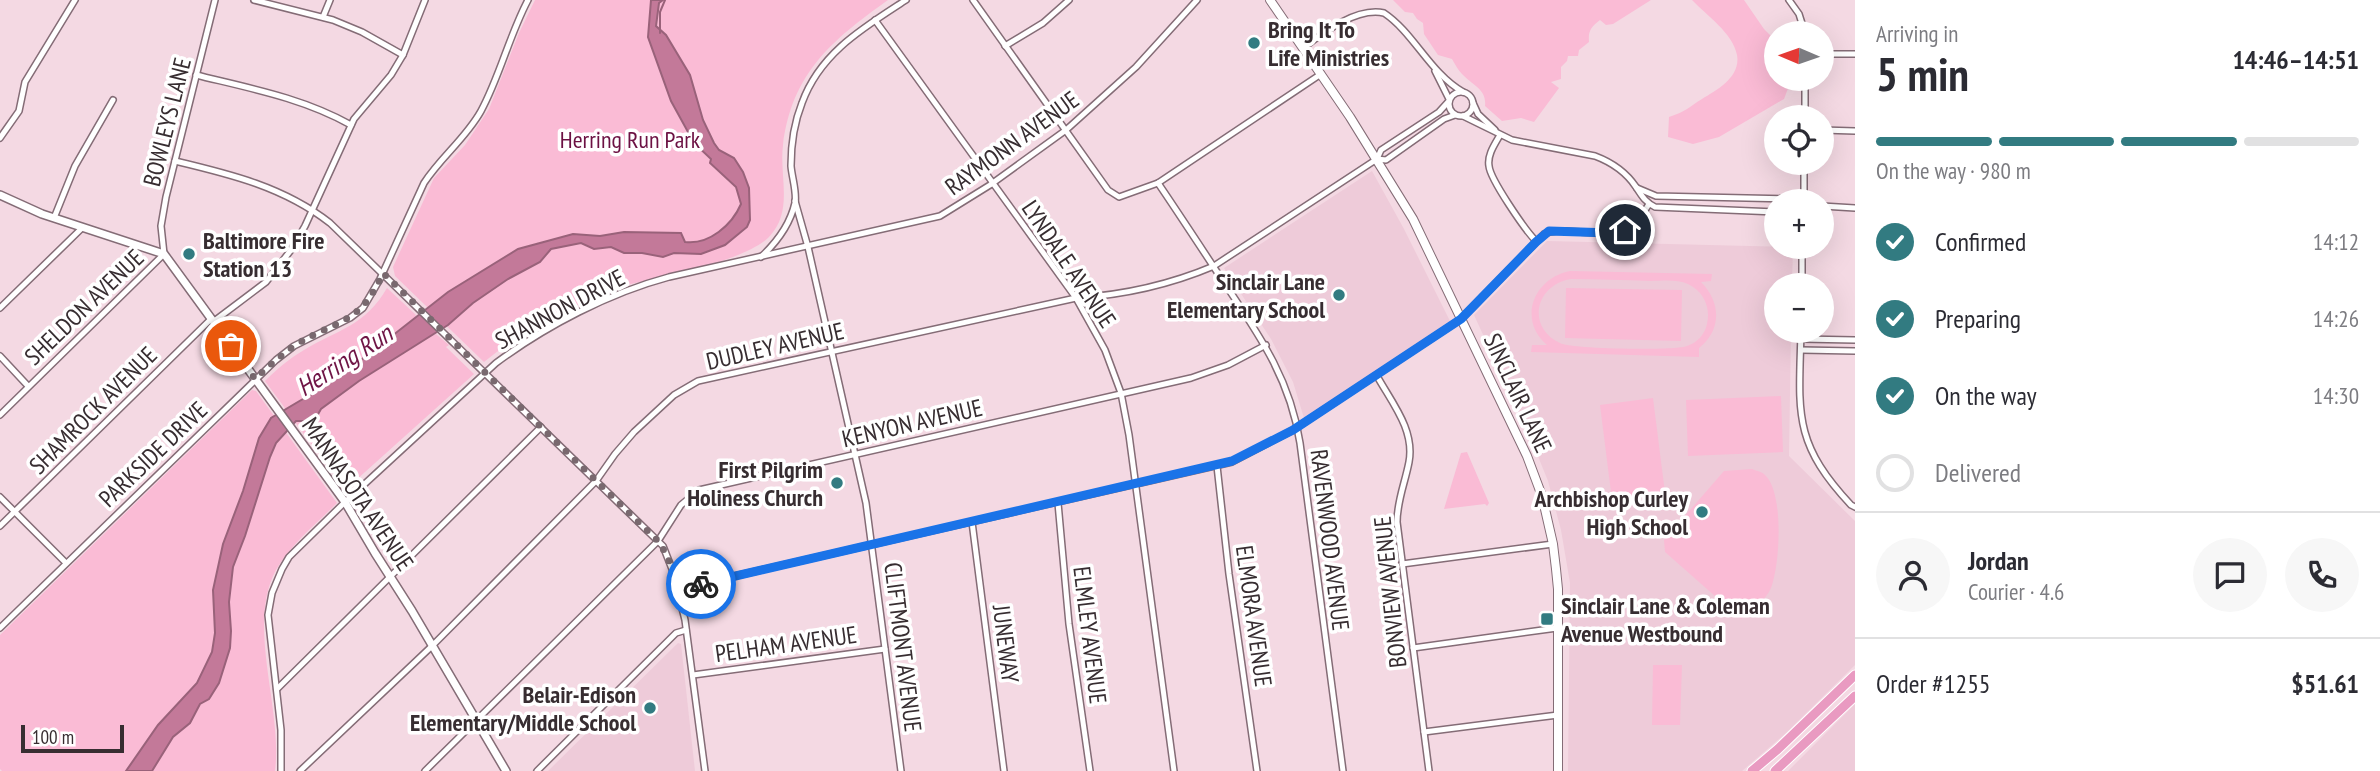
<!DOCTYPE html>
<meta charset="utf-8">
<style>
:root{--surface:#fff;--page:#f7f7f7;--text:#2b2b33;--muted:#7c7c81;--line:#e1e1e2;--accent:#327b81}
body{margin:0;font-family:"PT Sans Narrow",sans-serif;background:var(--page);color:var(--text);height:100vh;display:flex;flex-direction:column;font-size:26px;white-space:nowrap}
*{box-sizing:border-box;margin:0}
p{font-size:23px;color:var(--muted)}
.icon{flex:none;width:38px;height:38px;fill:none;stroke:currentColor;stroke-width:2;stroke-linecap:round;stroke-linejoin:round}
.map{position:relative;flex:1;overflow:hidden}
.drawer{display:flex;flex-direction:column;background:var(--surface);width:525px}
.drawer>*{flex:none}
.needle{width:46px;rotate:272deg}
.buttons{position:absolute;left:1764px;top:21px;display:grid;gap:14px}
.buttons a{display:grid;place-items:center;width:70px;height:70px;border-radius:50%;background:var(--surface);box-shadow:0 7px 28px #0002;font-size:35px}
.scale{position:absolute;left:21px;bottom:18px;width:103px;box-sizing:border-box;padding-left:7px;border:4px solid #372d31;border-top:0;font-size:19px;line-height:24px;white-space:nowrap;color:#372d31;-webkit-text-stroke:5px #fff;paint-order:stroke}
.pin{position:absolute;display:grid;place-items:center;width:60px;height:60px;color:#fff;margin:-30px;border:4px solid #fff;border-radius:50%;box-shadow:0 2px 7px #0007}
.courier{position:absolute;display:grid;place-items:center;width:70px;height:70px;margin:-35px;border:5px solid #1a73e8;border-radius:50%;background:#fff;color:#222;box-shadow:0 2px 9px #0007}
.overview em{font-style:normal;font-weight:700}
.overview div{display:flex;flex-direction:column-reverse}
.overview{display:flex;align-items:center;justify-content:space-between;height:119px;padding:0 21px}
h1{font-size:46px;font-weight:700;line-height:52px}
.bar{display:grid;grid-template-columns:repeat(4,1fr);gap:10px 7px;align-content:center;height:84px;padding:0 21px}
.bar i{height:9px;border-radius:5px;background:var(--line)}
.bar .on{background:var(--accent)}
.bar p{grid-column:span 4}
.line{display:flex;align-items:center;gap:18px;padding:0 21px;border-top:2px solid var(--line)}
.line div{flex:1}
.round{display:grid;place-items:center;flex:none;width:74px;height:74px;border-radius:37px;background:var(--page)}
ol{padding:0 21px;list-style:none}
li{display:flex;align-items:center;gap:21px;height:77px}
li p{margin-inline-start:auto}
li .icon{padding:7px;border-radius:50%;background:var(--accent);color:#fff;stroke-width:4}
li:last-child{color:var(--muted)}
li i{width:38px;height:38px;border:4px solid var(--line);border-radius:50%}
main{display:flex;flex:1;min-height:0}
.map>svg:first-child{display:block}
.built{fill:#eecbd9}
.green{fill:#fabbd5;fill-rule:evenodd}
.water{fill:#c37999;stroke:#99627a;stroke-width:2}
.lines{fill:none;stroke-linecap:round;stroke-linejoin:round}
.stream{stroke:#99627a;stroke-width:2}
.minor-casing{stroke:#846c76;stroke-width:8}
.tertiary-casing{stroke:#846c76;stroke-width:10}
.secondary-casing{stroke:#846c76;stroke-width:10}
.primary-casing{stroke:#fff;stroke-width:11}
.minor{stroke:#fff;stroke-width:5}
.tertiary{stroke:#fff;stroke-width:7}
.secondary{stroke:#fff;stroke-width:8}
.primary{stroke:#e99ac1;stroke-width:9}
.done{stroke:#79696f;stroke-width:7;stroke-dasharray:0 12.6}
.route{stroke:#1a73e8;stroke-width:9}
.poi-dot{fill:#327b81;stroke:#fff;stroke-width:2.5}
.labels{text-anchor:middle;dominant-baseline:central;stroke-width:7;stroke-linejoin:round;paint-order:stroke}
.poi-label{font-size:24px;font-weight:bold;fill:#372d31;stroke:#fff;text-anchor:end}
.street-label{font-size:24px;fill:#372d31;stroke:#fff}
.park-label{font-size:24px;fill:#6c1143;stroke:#fff}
.water-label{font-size:26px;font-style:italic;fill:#6f1546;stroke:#fff}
</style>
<main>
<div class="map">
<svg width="1855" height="771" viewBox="0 0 1855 771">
<rect width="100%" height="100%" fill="#f4d9e3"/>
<g class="built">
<path d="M1372 171 1404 229 1450 321 1304 418 1293 382 1271 339 1224 268Z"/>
<path d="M1547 241 1793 247 1792 285H1776V331H1791L1789 456 1855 521V665L1786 733 1742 771H1568L1570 583 1561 530 1548 481 1531 439 1474 315Z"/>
<path d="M678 643 681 644 695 771H548Z"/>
<path d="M1855 704V771H1788Z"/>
</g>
<g class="green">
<path d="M535 0H888C832 40 792 73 783 145 779 177 794 211 769 237 742 264 648 278 608 290 593 295 579 304 565 312 537 327 509 341 484 362L395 276 393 267 434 178 465 145 489 109 519 33Z"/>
<path d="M1393 0H1651L1613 24 1606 25 1600 20C1591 27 1588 31 1589 42L1579 50 1578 56H1568L1567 61 1561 67V79L1551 82 1559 88 1534 122 1521 118 1502 121 1485 106C1487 89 1472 85 1462 74 1458 70 1455 64 1452 59L1438 55 1424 34 1423 23 1417 19 1413 13 1405 12Z"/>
<path d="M1692 0H1744L1764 29 1776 41V79H1790V83L1784 99 1719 137 1693 144 1668 137 1669 117C1685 112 1689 107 1702 99 1717 90 1741 77 1737 55 1733 33 1706 15 1692 0Z"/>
<path d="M1570 271 1712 274 1711 281 1701 282C1721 302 1722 330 1699 348V357L1531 352 1532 345H1547C1517 319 1534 278 1570 271ZM1571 279C1597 279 1624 280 1651 281 1662 281 1677 279 1688 284 1703 291 1711 307 1707 324 1705 334 1697 343 1687 346 1675 351 1570 349 1560 343 1526 327 1535 285 1571 279Z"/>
<path d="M387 288 416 315 415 317 434 335 436 334 449 345 446 347 474 374 345 490 265 381C277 369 290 358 304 350 339 329 365 326 387 288Z"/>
<path d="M1566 288 1682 290 1681 341 1565 338Z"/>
<path d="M252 390 256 391 337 503C316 524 291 544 276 570 246 625 283 709 275 771H2L0 769V635Z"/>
<path d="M1781 396 1783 452 1688 456 1686 400Z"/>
<path d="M1653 398 1665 493 1612 500 1600 405Z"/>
<path d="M1467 452 1489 503 1487 506 1485 504 1444 509 1461 453Z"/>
<path d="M1752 469C1757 471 1763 472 1766 476 1784 495 1780 565 1771 588 1766 600 1751 610 1741 619L1665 552 1664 540 1724 471Z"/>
<path d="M1653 665H1682L1680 725H1652Z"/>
</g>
<path class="water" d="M651 0H663L659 3 656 26 666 35 690 75 703 120 714 143 719 150 734 158 743 172 749 188 750 220 747 227 725 245 701 254 674 253 663 257 642 253H624L611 247 594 249 581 243 551 249 540 262 508 279 473 303 448 325 359 381 321 409 317 416 309 421H296L276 443 270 457 245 536 233 567 229 602 231 631 230 648 219 683 209 699 200 704 190 723 173 737 152 771H126L158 725 197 683 212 652 215 633 213 590 223 544 243 491 259 438 271 418 318 390 369 354 448 292 518 249 573 234 600 236 624 232 681 233 685 242C709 245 732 225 741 204L736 187 710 163 711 159 694 143 671 101 648 37Z"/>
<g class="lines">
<path class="stream" d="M660 33V12L665 0"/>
<g class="minor-casing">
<g id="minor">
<path d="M254 0 333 20 362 32 403 55"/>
<path d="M973 0 1108 190 1119 197 1158 183 1321 74"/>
<path d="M1789 0 1799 14 1805 33"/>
<path d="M323 17 330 0"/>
<path d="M875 20 1076 298 1105 350 1121 393 1129 435 1174 771"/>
<path d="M1005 46 1043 23 1069 0"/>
<path d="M1303 48C1324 32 1357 7 1384 13 1414 33 1429 72 1463 92"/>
<path d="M1822 54H1855"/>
<path d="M1435 71 1449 99"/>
<path d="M196 75C249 88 303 98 351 125"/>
<circle cx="1461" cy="104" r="12"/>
<path d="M1473 103 1478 114 1495 130"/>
<path d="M1463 116 1512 140 1595 156C1611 162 1626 172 1636 187 1642 196 1645 202 1655 207L1776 212"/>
<path d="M1805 117V79"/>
<path d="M1822 130 1855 131"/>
<path d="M1500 135C1495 144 1487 155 1489 166 1490 179 1525 230 1536 241"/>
<path d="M0 138 19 111 25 82 75 0"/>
<path d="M1377 159 1386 160 1444 119 1455 115"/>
<path d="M175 161C230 174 284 187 330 223L663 546 672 569 685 620 705 771"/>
<path d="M1158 183C1179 214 1200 246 1221 278 1257 332 1290 377 1300 443L1343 771"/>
<path d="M1637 188 1656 196 1796 199 1799 201"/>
<path d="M795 201 808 247 866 503 901 771"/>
<path d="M1804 201V163"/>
<path d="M1822 206 1855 208"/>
<path d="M54 218 75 166 113 100"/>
<path d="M761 257C777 242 790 225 795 203 797 192 792 178 791 166 791 145 794 123 802 103 820 53 863 28 906 0"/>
<path d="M1802 285V247"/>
<path d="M0 308 82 228"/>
<path d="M213 322 266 282 291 250 305 226 354 119 391 75 403 55 425 0"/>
<path d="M1801 331C1799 412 1792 442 1851 505L1855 507"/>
<path d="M1801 339 1855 340"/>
<path d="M1801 350 1855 351"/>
<path d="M0 356 28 386"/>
<path d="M1377 376C1392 403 1415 430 1409 462 1405 483 1397 501 1397 522L1429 771"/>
<path d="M0 415 164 254 161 226 166 197 215 0"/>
<path d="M1217 466 1229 574 1257 771"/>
<path d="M0 497 66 563"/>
<path d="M1058 503 1069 624 1090 771"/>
<path d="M972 522 1004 771"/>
<path d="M0 526 211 319"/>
<path d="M1402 564 1553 544"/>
<path d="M678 589 1232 462 1293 430 1461 319 1544 234C1551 230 1558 231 1566 231 1603 233 1627 241 1649 204"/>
<path d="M0 628 276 360 294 346 350 318 363 308 380 279 424 183C441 157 466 138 481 111 500 76 509 36 528 0"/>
<path d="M1413 648 1557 628"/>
<path d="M693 675 885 649"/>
<path d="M277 689 541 427"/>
<path d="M1424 732 1558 715"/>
<path d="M281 771V730L268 615 272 593 282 569 289 557 345 502 496 363C546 326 609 293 669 277L940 216 990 185 1066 130 1136 67 1197 0"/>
<path d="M300 771 432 646 596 481 615 454 634 432 674 395 698 381 1076 298C1124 295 1169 285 1214 266L1377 159 1381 150 1439 112 1449 101"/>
<path d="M425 771 658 541 681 505 699 490 1191 378 1228 365 1266 345"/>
<path d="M537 771 676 633 686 630"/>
</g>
</g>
<g class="tertiary-casing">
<path id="tertiary" d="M0 195 42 214 164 254 345 502 375 553 412 611 506 771"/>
</g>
<g class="secondary-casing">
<path id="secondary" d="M1270 0 1350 117 1413 219 1527 456 1542 496 1553 544 1556 569 1558 589V771"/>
</g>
<g class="primary-casing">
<g id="primary">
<path d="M1752 771 1778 749 1855 675"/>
<path d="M1775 771 1855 696"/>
</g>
</g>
<use href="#minor" class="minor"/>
<use href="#tertiary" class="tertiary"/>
<use href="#secondary" class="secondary"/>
<use href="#primary" class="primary"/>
</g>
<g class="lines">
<path class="done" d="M231 346 255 379C268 367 282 354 297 344 340 319 360 324 383 273L658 541 667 555 678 589 701 584"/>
<path class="route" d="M701 584 1232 461 1293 430 1461 319 1536 242 1549 231 1612 233 1625 230"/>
</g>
<g class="poi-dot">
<circle cx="1254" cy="43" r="7"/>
<circle cx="189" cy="254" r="7"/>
<circle cx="1339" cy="295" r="7"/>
<circle cx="837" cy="483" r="7"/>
<circle cx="1702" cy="512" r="7"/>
<rect x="1540" y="612" width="14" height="14" rx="3.5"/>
<circle cx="650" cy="708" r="7"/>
</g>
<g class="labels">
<g class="poi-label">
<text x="1268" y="29" text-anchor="start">Bring It To<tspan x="1268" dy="28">Life Ministries</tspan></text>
<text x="203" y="240" text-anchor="start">Baltimore Fire<tspan x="203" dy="28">Station 13</tspan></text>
<text x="1325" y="281">Sinclair Lane<tspan x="1325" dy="28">Elementary School</tspan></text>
<text x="823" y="469">First Pilgrim<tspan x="823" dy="28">Holiness Church</tspan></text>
<text x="1688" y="498">Archbishop Curley<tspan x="1688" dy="28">High School</tspan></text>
<text x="1561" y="605" text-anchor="start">Sinclair Lane &amp; Coleman<tspan x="1561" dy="28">Avenue Westbound</tspan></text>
<text x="636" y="694">Belair-Edison<tspan x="636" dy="28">Elementary/Middle School</tspan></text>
</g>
<g class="street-label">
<text transform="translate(167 122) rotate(-76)">BOWLEYS LANE</text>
<text transform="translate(1012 143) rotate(-36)">RAYMONN AVENUE</text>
<text transform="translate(1069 264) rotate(56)">LYNDALE AVENUE</text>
<text transform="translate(84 307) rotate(-44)">SHELDON AVENUE</text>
<text transform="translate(560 309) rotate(-28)">SHANNON DRIVE</text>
<text transform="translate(775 346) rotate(-13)">DUDLEY AVENUE</text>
<text transform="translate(1518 393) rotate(65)">SINCLAIR LANE</text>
<text transform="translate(93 410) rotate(-45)">SHAMROCK AVENUE</text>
<text transform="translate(912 423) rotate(-13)">KENYON AVENUE</text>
<text transform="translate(153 454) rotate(-44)">PARKSIDE DRIVE</text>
<text transform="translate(358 494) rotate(56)">MANNASOTA AVENUE</text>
<text transform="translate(1330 540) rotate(83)">RAVENWOOD AVENUE</text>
<text transform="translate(1390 592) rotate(-96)">BONVIEW AVENUE</text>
<text transform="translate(1254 616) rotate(82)">ELMORA AVENUE</text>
<text transform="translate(1090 635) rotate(83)">ELMLEY AVENUE</text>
<text transform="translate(786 644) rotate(-8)">PELHAM AVENUE</text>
<text transform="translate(1006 644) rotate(83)">JUNEWAY</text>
<text transform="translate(903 647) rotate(83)">CLIFTMONT AVENUE</text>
</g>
<g class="park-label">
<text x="630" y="139">Herring Run Park</text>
</g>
<g class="water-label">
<text transform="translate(344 360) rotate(-33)">Herring Run</text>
</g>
</g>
</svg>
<div class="buttons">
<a><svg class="needle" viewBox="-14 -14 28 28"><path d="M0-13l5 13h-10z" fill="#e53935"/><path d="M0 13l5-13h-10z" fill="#7c7c81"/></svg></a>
<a><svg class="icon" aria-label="locate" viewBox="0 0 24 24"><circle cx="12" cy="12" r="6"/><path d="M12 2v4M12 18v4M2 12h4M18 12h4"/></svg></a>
<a>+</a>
<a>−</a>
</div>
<div class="scale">100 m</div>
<div class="pin" style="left:231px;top:346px;background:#ea580c"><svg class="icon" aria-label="bag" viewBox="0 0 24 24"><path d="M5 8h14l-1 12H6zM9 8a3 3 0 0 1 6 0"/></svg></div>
<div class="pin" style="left:1625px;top:230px;background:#1f2937"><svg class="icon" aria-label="home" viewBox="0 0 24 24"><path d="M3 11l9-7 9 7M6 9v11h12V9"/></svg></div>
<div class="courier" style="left:701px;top:584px"><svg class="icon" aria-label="bike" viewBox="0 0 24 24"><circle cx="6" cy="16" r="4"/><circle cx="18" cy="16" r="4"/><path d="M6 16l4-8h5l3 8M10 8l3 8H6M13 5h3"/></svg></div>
</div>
<section class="drawer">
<div class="overview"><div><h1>5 min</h1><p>Arriving in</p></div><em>14:46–14:51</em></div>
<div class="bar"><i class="on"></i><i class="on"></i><i class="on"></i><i></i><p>On the way · 980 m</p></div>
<ol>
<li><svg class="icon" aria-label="check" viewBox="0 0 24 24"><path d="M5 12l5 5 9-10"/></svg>Confirmed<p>14:12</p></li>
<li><svg class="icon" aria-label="check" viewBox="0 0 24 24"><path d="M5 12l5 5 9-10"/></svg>Preparing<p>14:26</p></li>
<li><svg class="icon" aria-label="check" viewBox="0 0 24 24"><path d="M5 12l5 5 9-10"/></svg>On the way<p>14:30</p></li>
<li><i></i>Delivered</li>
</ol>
<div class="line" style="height:126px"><a class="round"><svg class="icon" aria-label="person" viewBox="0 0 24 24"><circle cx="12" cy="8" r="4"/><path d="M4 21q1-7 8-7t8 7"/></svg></a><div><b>Jordan</b><p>Courier · 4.6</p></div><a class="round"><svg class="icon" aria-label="chat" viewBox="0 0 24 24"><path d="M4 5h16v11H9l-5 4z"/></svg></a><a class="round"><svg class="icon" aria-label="phone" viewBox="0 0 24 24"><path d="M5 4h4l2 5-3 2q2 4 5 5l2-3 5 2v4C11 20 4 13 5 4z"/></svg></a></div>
<div class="line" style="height:91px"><div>Order #1255</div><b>$51.61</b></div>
</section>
</main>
